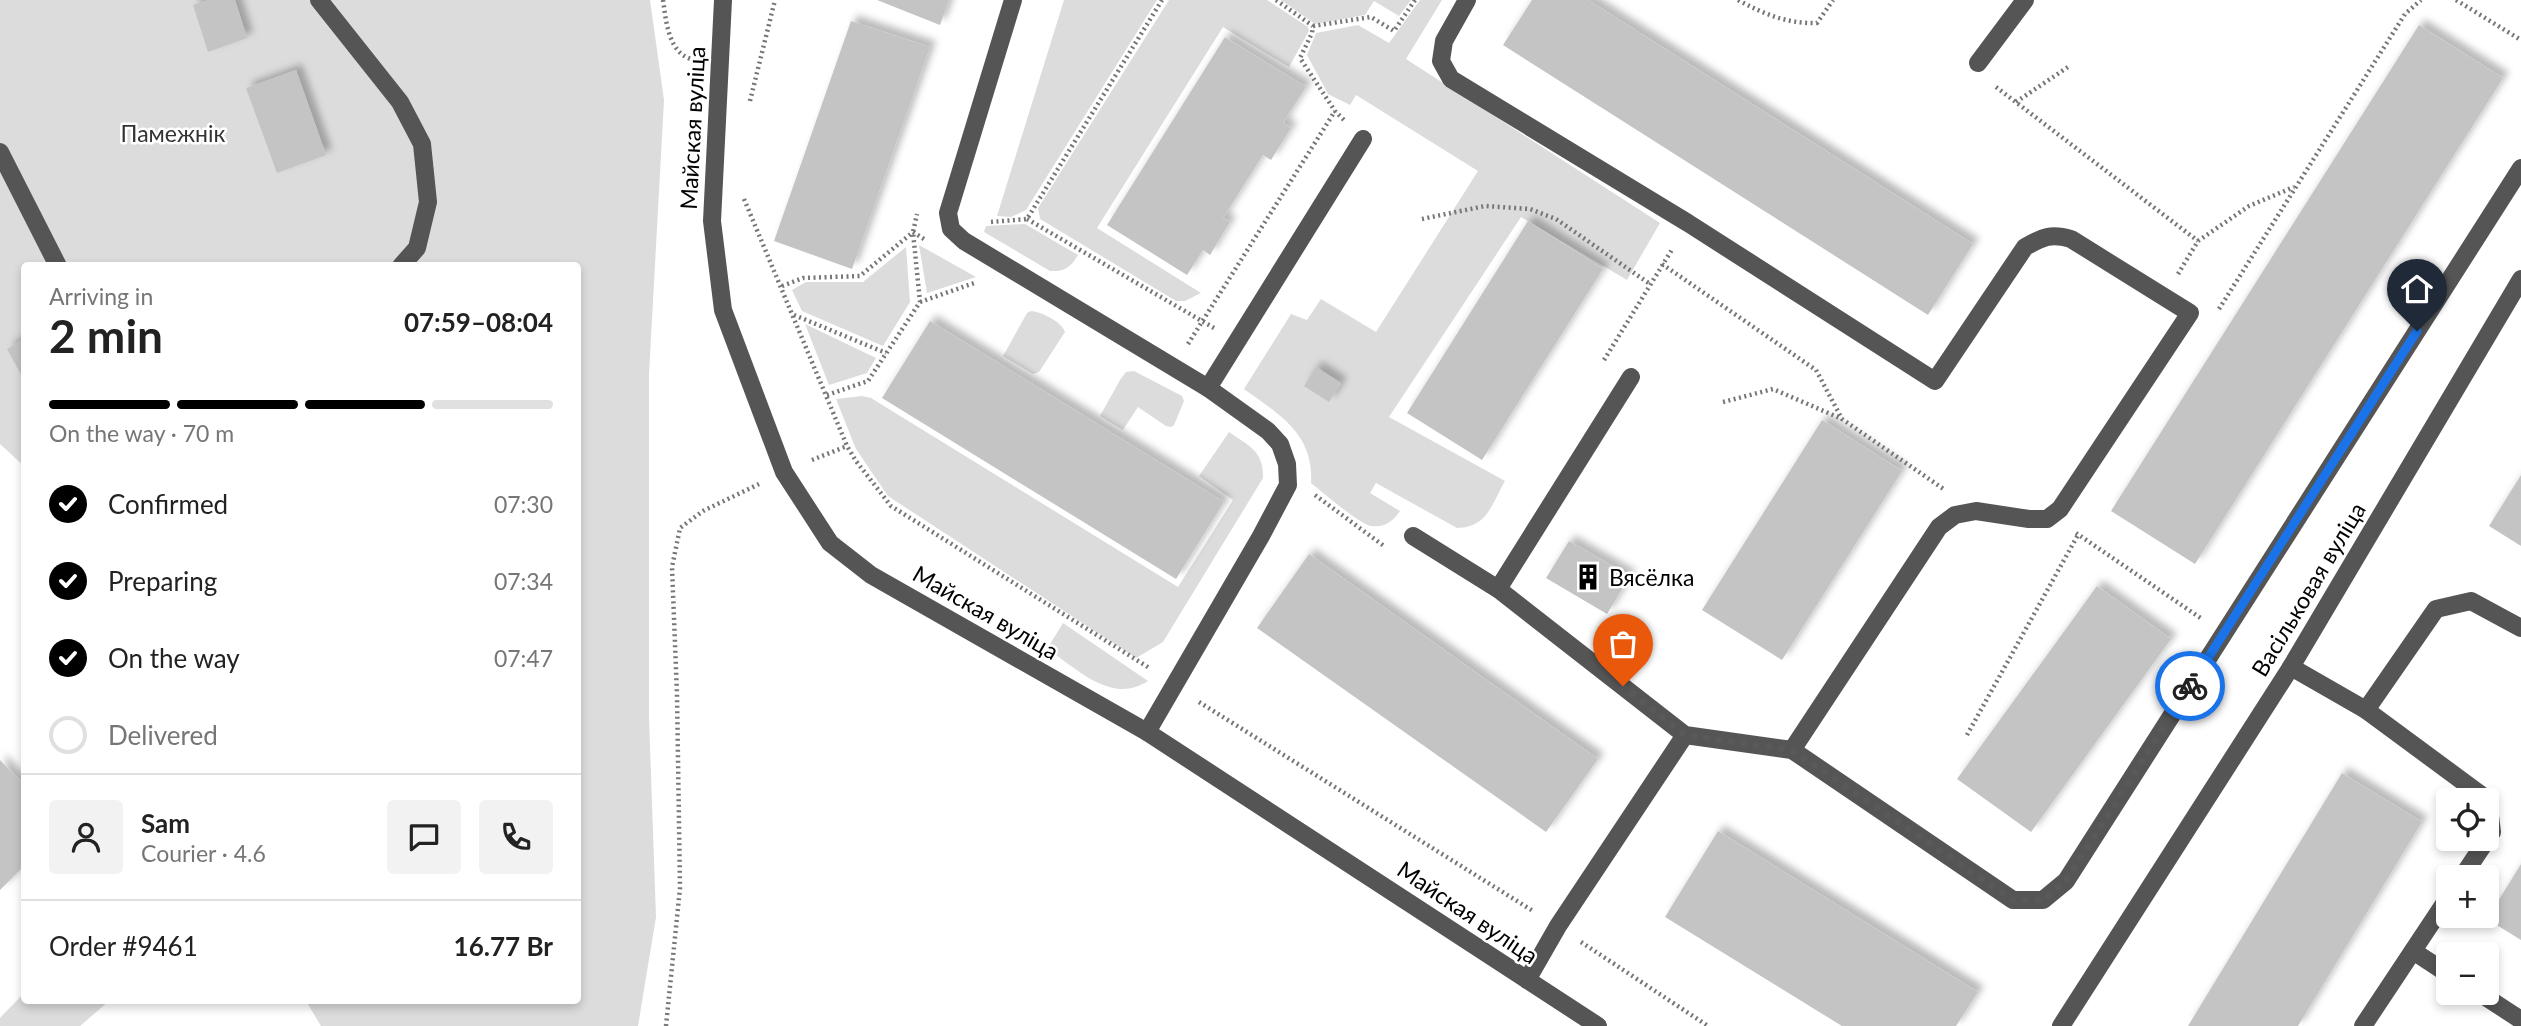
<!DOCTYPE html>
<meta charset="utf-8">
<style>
:root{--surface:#fff;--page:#f2f2f2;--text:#222;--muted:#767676;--line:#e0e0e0;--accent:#000}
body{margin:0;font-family:Lato,sans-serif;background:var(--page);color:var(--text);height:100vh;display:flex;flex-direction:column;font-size:26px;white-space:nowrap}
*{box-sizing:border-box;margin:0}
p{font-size:23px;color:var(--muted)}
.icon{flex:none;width:38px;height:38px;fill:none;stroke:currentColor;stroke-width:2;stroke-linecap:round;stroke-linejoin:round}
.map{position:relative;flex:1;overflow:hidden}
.panel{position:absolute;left:21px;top:262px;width:560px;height:742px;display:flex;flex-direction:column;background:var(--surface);border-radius:7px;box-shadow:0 4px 10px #0003}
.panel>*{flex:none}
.buttons{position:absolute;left:2436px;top:788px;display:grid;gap:14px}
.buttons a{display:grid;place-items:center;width:63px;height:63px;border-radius:7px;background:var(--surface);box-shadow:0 4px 10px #0003;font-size:35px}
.pin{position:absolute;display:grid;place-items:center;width:60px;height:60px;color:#fff;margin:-72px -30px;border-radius:50% 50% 50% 0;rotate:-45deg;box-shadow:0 0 7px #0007}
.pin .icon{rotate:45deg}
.courier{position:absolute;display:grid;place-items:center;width:70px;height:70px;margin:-35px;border:5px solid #1a73e8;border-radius:50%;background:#fff;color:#222;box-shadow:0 2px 9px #0007}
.overview em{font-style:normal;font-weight:700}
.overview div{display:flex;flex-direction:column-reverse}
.overview{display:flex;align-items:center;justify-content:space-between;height:119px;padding:0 28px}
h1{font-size:46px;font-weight:700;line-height:52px}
.bar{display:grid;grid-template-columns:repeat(4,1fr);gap:10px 7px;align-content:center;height:84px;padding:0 28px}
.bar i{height:9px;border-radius:5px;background:var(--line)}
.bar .on{background:var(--accent)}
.bar p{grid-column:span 4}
.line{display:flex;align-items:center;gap:18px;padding:0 28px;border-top:2px solid var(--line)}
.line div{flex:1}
.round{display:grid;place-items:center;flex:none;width:74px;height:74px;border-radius:7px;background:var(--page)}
ol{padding:0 28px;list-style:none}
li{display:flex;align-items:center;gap:21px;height:77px}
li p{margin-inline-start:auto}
li .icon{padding:7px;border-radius:50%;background:var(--accent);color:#fff;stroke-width:4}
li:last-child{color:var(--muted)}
li i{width:38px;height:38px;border:4px solid var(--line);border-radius:50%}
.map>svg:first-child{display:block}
.green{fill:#dcdcdc}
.building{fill:#c4c4c4;filter:url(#shadow)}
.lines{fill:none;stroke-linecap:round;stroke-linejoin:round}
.path{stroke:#777;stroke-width:4.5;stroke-dasharray:2 3.5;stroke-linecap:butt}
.minor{stroke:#555;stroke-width:18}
.done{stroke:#595959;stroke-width:7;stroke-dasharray:0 12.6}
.route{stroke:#1a73e8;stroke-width:9}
.labels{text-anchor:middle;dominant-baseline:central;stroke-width:5;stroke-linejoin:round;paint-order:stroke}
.street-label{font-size:23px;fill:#000;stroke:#fff}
.park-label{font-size:23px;fill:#333;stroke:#fff}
.poi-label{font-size:23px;fill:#000;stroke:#fff;text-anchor:start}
</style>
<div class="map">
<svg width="2521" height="1026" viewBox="0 0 2521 1026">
<defs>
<filter id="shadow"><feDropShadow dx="6" dy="-6" stdDeviation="3.5" flood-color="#0004"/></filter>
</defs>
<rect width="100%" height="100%" fill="#fff"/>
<g class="green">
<path d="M0 0H650L664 100 649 374V718L656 917 638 1026H321L306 1001H578V266H24V466L0 444Z"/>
<path d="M1064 0H1157L1026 210 1011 217 997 216Z"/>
<path d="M1169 0H1267L1308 27 1309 31 1289 67 1223 27 1097 228 1201 293 1185 301H1176L1040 219 1038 208Z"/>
<path d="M1281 0H1411L1399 16 1374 1 1365 15 1315 24Z"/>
<path d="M1420 0H1442L1406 59 1660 223 1627 280 1521 217 1389 417 1505 481C1491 505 1488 527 1457 528L1376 483 1370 493 1400 511C1393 521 1385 528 1371 526 1361 525 1322 492 1311 483 1314 434 1280 415 1244 389L1291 314 1307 320 1321 299 1376 332 1478 171 1356 95 1350 105 1328 94 1307 55 1316 33 1358 25 1389 43Z"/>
<path d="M1025 224 1078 255C1071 267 1064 272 1050 271L984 232 986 226Z"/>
<path d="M919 245 976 277 927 293Z"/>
<path d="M906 247 910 302 883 346 802 311 792 290 806 282H863Z"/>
<path d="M1031 311C1042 312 1062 322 1065 332L1039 372 1033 374 1003 356 1027 313Z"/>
<path d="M805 324 876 358 867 373 829 385Z"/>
<path d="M1134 371 1182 396 1184 401 1174 425 1171 427 1166 426 1138 407 1123 430 1100 416 1120 380 1126 372Z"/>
<path d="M862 396 871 398 1178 587 1233 500 1199 476 1229 432C1249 446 1264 451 1263 478L1163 642 1136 658 888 496 856 449 836 399Z"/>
<path d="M1063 623 1148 681C1111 705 1078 669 1047 649Z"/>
<path d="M24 993V1001H109L80 1026H0V1018Z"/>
</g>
<g class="building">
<path d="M208 0H235L247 38 208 52 193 5Z"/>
<path d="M877 0H949L940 25Z"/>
<path d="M1532 0H1588L1973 244 1928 315 1503 45Z"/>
<path d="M851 21 930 47 852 269 774 241Z"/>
<path d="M2419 25 2503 78 2195 564 2111 511Z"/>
<path d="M1225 37 1306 87 1283 123 1291 128 1271 160 1263 155 1223 218 1230 222 1210 255 1203 250 1187 275 1107 225Z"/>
<path d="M296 70 326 155 277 173 246 88Z"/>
<path d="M1528 221 1603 269 1482 460 1407 413Z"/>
<path d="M930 321 1224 502 1176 579 882 398Z"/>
<path d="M24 339V380L7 349Z"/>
<path d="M1316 367 1341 383 1329 402 1304 386Z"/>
<path d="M1822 420 1902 471 1782 660 1702 610Z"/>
<path d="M2521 475V546L2489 526Z"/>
<path d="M1569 541 1630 576 1607 614 1546 578Z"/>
<path d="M1309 554 1598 759 1546 832 1257 628Z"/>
<path d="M2097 586 2171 639 2031 832 1957 779Z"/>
<path d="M0 760 24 785V866L0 890Z"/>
<path d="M2342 773 2422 822 2298 1026H2188Z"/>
<path d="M1718 831 1978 992 1956 1026H1842L1665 917Z"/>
<path d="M2521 864V940L2487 919Z"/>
</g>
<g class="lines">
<g class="path">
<path d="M663 0C666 20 668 52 691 59"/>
<path d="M1276 0 1313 26 1312 33 1300 58 1335 111 1344 120"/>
<path d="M1738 0C1764 14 1787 24 1817 23L1833 0"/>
<path d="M2456 0 2521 40"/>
<path d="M1313 26 1371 17 1394 31 1415 0"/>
<path d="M1996 87 2198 241"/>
<path d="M750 101 775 0"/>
<path d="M2016 102 2068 67"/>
<path d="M744 199 847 446 856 461 891 506 1151 669"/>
<path d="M1027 219 1214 328"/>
<path d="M1422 219 1485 206 1530 209 1556 219 1650 284"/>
<path d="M991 222 1027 219 1162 0"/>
<path d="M913 232 924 239"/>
<path d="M1662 264 1816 370 1842 419 1945 490"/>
<path d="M2178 274 2198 241 2249 206 2294 187"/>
<path d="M782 286 803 278 860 276 912 233"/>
<path d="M920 302 977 282"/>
<path d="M2219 309 2405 14 2421 0"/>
<path d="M794 315 886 353"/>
<path d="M1188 344 1335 111"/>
<path d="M1604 360 1673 248"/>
<path d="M827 395 868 381 920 302 913 232 917 214"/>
<path d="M1723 402 1773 389 1842 419"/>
<path d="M812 460 847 446"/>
<path d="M1315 495 1384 546"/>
<path d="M2076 533 2202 619"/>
<path d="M1199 702 1533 911"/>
<path d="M1967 735 2079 533"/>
<path d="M1581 942 1708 1026"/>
<path d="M666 1026 680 888 677 695 672 567 680 528 703 511 759 484"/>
</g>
<g class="minor">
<path d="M319 0 400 102 422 144 428 202 417 248 401 266"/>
<path d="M723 0 712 221 723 310 784 472 830 543 871 575 1147 732 1598 1026"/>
<path d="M1013 0 948 213 951 229 964 241 1208 388 1268 431 1280 444 1287 464 1288 485 1261 536 1147 732"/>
<path d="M1467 0 1444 41 1441 61 1451 79 1688 223 1935 381 2025 247C2043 237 2051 233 2071 239L2190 313 2060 509 2047 519H2029L1976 511 1955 515 1939 527 1792 750"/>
<path d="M1978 63 2025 0"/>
<path d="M0 152 58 266"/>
<path d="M1208 388 1363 139"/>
<path d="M1413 536 1498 589 1685 735 1792 750 2013 900H2043L2066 881 2521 168"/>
<path d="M1498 589 1631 377"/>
<path d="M2291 667 2366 710 2436 609 2471 601 2521 628"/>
<path d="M2366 710 2488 800 2492 832 2462 877"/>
<path d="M2413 951 2448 974"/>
<path d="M1527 980 1558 926 1685 735"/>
<path d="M2478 992 2521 1020"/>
<path d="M2061 1026 2291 667 2521 279"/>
<path d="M2363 1026 2448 898"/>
</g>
</g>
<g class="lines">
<path class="done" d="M1623 686 1685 735 1792 750 2013 900H2043L2066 881 2190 686"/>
<path class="route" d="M2190 686 2417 331"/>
</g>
<defs>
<g id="building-bare" transform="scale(2.1)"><path d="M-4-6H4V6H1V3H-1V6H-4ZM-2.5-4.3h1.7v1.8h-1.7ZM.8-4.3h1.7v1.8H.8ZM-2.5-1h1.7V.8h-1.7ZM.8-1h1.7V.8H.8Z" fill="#000" stroke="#fff" stroke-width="2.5" paint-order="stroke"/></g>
</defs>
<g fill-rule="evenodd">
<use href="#building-bare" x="1588" y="577"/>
</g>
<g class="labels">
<g class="street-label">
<text transform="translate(692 128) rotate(-87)">Майская вуліца</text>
<text transform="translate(2308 589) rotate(-59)">Васільковая вуліца</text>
<text transform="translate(986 612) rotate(30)">Майская вуліца</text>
<text transform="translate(1468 912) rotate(34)">Майская вуліца</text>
</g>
<g class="park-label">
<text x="173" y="133">Памежнік</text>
</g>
<g class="poi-label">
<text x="1609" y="577">Вясёлка</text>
</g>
</g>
</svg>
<div class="buttons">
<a><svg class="icon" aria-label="locate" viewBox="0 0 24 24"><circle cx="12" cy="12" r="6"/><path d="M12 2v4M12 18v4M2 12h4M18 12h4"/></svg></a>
<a>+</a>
<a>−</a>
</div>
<div class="pin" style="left:1623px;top:686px;background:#ea580c"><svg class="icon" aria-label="bag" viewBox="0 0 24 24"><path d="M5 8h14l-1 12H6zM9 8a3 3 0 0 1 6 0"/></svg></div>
<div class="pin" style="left:2417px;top:331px;background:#1f2937"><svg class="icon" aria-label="home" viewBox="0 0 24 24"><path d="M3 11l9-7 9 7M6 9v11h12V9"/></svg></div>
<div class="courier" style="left:2190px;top:686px"><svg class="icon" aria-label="bike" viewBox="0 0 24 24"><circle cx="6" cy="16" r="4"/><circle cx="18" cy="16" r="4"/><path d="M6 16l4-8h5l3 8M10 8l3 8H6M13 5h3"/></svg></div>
<section class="panel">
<div class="overview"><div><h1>2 min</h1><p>Arriving in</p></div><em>07:59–08:04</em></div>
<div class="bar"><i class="on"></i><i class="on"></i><i class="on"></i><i></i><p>On the way · 70 m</p></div>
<ol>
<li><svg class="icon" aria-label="check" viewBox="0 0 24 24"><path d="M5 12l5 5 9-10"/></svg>Confirmed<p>07:30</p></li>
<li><svg class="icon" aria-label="check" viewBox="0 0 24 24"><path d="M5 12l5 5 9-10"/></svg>Preparing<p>07:34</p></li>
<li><svg class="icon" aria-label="check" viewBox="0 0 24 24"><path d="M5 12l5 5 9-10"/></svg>On the way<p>07:47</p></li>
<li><i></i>Delivered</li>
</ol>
<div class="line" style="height:126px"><a class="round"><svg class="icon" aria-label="person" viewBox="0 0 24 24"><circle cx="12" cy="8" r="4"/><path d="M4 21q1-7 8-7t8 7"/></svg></a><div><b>Sam</b><p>Courier · 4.6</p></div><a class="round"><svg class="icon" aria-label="chat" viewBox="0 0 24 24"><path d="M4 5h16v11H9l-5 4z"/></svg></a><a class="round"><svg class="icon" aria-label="phone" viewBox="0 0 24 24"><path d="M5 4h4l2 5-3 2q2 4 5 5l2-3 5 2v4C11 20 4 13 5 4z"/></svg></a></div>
<div class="line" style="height:91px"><div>Order #9461</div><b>16.77 Br</b></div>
</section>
</div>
